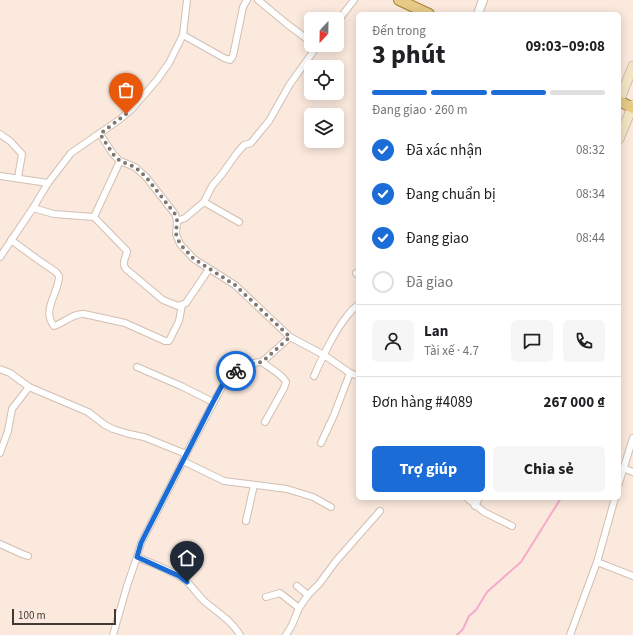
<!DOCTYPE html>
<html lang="vi">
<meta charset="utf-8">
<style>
:root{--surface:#fff;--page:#f6f6f6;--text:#202124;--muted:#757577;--line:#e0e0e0;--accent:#1c6cd7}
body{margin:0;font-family:"Source Sans 3",sans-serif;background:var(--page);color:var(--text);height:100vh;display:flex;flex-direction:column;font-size:15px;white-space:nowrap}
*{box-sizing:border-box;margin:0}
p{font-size:13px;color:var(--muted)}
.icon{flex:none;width:22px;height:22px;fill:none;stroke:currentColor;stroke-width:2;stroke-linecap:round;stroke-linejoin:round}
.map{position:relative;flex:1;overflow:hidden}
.drawer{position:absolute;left:356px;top:12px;width:265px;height:488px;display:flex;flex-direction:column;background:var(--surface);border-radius:6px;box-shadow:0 2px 10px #0003}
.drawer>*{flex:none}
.needle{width:26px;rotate:202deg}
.tools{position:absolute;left:304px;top:12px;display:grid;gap:8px}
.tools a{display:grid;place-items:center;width:40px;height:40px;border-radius:6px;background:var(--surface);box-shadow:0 2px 10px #0003;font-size:20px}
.scale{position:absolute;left:12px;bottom:10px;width:104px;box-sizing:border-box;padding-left:4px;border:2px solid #413a35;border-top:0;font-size:11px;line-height:14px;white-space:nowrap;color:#413a35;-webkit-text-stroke:3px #fbe9dd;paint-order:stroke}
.pin{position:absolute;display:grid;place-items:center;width:34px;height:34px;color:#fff;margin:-41px -17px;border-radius:50% 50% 50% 0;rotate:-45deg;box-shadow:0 0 4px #0007}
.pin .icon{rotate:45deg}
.courier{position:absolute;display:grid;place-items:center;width:40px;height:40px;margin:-20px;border:3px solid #1c6cd7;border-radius:50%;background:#fff;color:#222;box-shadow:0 1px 5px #0007}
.head em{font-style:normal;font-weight:700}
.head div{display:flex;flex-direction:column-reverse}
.head{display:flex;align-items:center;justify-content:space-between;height:68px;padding:0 16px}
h1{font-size:26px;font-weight:700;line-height:30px}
.bar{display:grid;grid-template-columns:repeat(4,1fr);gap:6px 4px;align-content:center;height:48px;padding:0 16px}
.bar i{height:5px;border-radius:3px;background:var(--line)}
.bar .selected{background:var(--accent)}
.bar p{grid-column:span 4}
.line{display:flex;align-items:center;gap:10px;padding:0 16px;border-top:1px solid var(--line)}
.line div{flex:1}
.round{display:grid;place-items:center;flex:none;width:42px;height:42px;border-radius:6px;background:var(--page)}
ol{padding:0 16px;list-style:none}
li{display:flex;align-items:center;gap:12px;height:44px}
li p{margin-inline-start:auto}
li .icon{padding:4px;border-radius:50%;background:var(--accent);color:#fff;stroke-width:4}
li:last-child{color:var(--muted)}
li i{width:22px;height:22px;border:2px solid var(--line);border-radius:50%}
.action{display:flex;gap:8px;margin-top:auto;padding:8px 16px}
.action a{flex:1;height:46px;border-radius:6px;background:var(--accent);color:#fff;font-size:16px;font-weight:700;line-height:46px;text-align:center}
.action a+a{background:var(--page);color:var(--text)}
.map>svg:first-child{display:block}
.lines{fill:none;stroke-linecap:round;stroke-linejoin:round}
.stream{stroke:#f6a9cb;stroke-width:2}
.minor-casing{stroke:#d1bfb3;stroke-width:8}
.tertiary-casing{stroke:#d1bfb3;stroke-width:10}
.secondary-casing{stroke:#d1bfb3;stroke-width:11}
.primary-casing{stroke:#a28136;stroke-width:12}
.minor{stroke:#fff;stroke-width:6}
.tertiary{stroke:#fff;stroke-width:8}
.secondary{stroke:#f3e5c3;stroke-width:9}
.primary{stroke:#e6ca86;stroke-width:10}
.done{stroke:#827770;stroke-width:4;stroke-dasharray:0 7.2}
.route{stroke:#1c6cd7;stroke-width:5}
</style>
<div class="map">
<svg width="633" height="635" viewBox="0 0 633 635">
<rect width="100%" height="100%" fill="#fbe9dd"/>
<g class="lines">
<path class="stream" d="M457 635 463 629 469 616 476 610 487 592 521 562 561 498"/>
<g class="minor-casing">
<g id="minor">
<path d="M258 0 287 24 311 42"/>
<path d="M337 22 354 0"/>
<path d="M183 35 224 58 230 60 233 56 243 7 247 0"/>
<path d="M0 134 10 141 22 154 18 178"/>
<path d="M100 134 113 154 120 161 135 167 146 177 175 214 177 221 176 234 180 244 194 259 235 285 290 337 324 355 350 373 358 376"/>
<path d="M0 176 48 183"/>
<path d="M204 202 239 222"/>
<path d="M33 208 54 214 94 217 127 251C126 258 121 263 126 269L163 300 178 306 186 303 209 269"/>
<path d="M94 217 120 161"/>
<path d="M177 221 185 218 204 202 212 186 222 174 237 153 244 145 251 143 259 133 269 121 290 84 318 45"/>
<path d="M11 240 37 259 56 272 59 276C59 293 41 310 54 326 64 323 73 313 84 314L125 323 165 341H169L179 321 182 305"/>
<path d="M0 257 33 208 48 183 71 153 119 120 132 109 157 80 169 63 183 35 187 0"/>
<path d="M356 273 358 275"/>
<path d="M262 362C269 368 282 374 286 382L284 388 265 422"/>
<path d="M137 367 181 386 213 402"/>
<path d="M0 369 10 373 29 387 88 412 105 425 113 429 129 434 144 437 186 454"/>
<path d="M314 376C323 356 333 334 347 316 350 312 354 308 358 305"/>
<path d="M321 443 334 415 350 373"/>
<path d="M0 453 8 431 12 409 29 387"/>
<path d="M183 461 224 481 287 489 313 497 331 507"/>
<path d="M623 468 633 472"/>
<path d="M619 483 633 438"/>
<path d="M467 498 484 512 512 526"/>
<path d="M475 506 479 498"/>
<path d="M246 521 254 485"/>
<path d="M0 544 22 554 28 556"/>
<path d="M137 557C153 564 171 570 185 580 192 586 197 594 204 601 217 612 231 620 240 635"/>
<path d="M597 562 633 576"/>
<path d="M297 586 308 595"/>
<path d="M266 597 280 593 299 608"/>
<path d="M113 635 127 586 137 557 141 543 183 461 186 454 224 383 232 373 253 363 262 362 290 337"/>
<path d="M286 635 292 625 299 608 308 595 319 584 336 561 380 511"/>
<path d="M570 635 597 562 615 498"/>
</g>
</g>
<g class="tertiary-casing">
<path id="tertiary" d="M478 14 483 0"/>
</g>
<g class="secondary-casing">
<g id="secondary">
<path d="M619 101 633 66"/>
<path d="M619 139 633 105"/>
</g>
</g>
<g class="primary-casing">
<g id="primary">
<path d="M399 0 429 14"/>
<path d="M619 101 633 108"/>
</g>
</g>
<use href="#minor" class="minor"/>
<use href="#tertiary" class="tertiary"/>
<use href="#secondary" class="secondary"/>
<use href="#primary" class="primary"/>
</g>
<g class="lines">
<path class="done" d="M126 114 100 134 113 154 120 161 135 167 146 177 175 214 177 220 176 234 180 244 194 259 235 285 290 337 262 362 254 363 236 371"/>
<path class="route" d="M187 582 179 576 137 557 141 543 145 535 213 402C219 392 225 376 236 371"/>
</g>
</svg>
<div class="tools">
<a><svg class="needle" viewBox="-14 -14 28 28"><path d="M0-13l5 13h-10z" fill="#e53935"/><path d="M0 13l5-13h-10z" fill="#757577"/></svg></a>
<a><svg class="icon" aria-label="locate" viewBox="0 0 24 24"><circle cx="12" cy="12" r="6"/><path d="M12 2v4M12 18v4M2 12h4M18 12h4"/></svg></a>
<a><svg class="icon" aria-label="layers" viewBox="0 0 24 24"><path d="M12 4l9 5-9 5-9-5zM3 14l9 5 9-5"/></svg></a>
</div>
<div class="scale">100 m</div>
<div class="pin" style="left:126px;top:114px;background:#ea580c"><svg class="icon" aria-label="bag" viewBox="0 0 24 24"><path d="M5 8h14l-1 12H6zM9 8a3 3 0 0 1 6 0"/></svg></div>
<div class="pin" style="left:187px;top:582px;background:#1f2937"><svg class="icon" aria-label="home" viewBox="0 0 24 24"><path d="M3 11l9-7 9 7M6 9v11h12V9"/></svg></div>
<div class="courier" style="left:236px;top:371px"><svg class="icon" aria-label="bike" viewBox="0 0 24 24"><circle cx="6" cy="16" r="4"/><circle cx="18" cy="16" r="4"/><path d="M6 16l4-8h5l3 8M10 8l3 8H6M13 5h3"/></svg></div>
<section class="drawer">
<div class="head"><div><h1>3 phút</h1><p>Đến trong</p></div><em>09:03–09:08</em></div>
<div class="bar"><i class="selected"></i><i class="selected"></i><i class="selected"></i><i></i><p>Đang giao · 260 m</p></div>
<ol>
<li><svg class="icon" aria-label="check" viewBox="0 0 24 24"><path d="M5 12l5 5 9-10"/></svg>Đã xác nhận<p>08:32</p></li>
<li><svg class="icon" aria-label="check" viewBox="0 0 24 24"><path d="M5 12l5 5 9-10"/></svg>Đang chuẩn bị<p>08:34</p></li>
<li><svg class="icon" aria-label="check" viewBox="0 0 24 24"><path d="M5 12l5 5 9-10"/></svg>Đang giao<p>08:44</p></li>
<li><i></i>Đã giao</li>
</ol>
<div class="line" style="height:72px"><a class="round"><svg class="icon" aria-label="person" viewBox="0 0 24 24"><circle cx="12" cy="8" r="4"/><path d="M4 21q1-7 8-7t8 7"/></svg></a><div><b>Lan</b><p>Tài xế · 4.7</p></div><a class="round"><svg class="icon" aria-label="chat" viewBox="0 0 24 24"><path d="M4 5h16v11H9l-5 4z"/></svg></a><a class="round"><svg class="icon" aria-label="phone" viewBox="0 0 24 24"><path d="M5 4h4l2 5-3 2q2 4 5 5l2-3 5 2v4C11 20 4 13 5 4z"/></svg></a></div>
<div class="line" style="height:52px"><div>Đơn hàng #4089</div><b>267 000 ₫</b></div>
<div class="action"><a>Trợ giúp</a><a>Chia sẻ</a></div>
</section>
</div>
